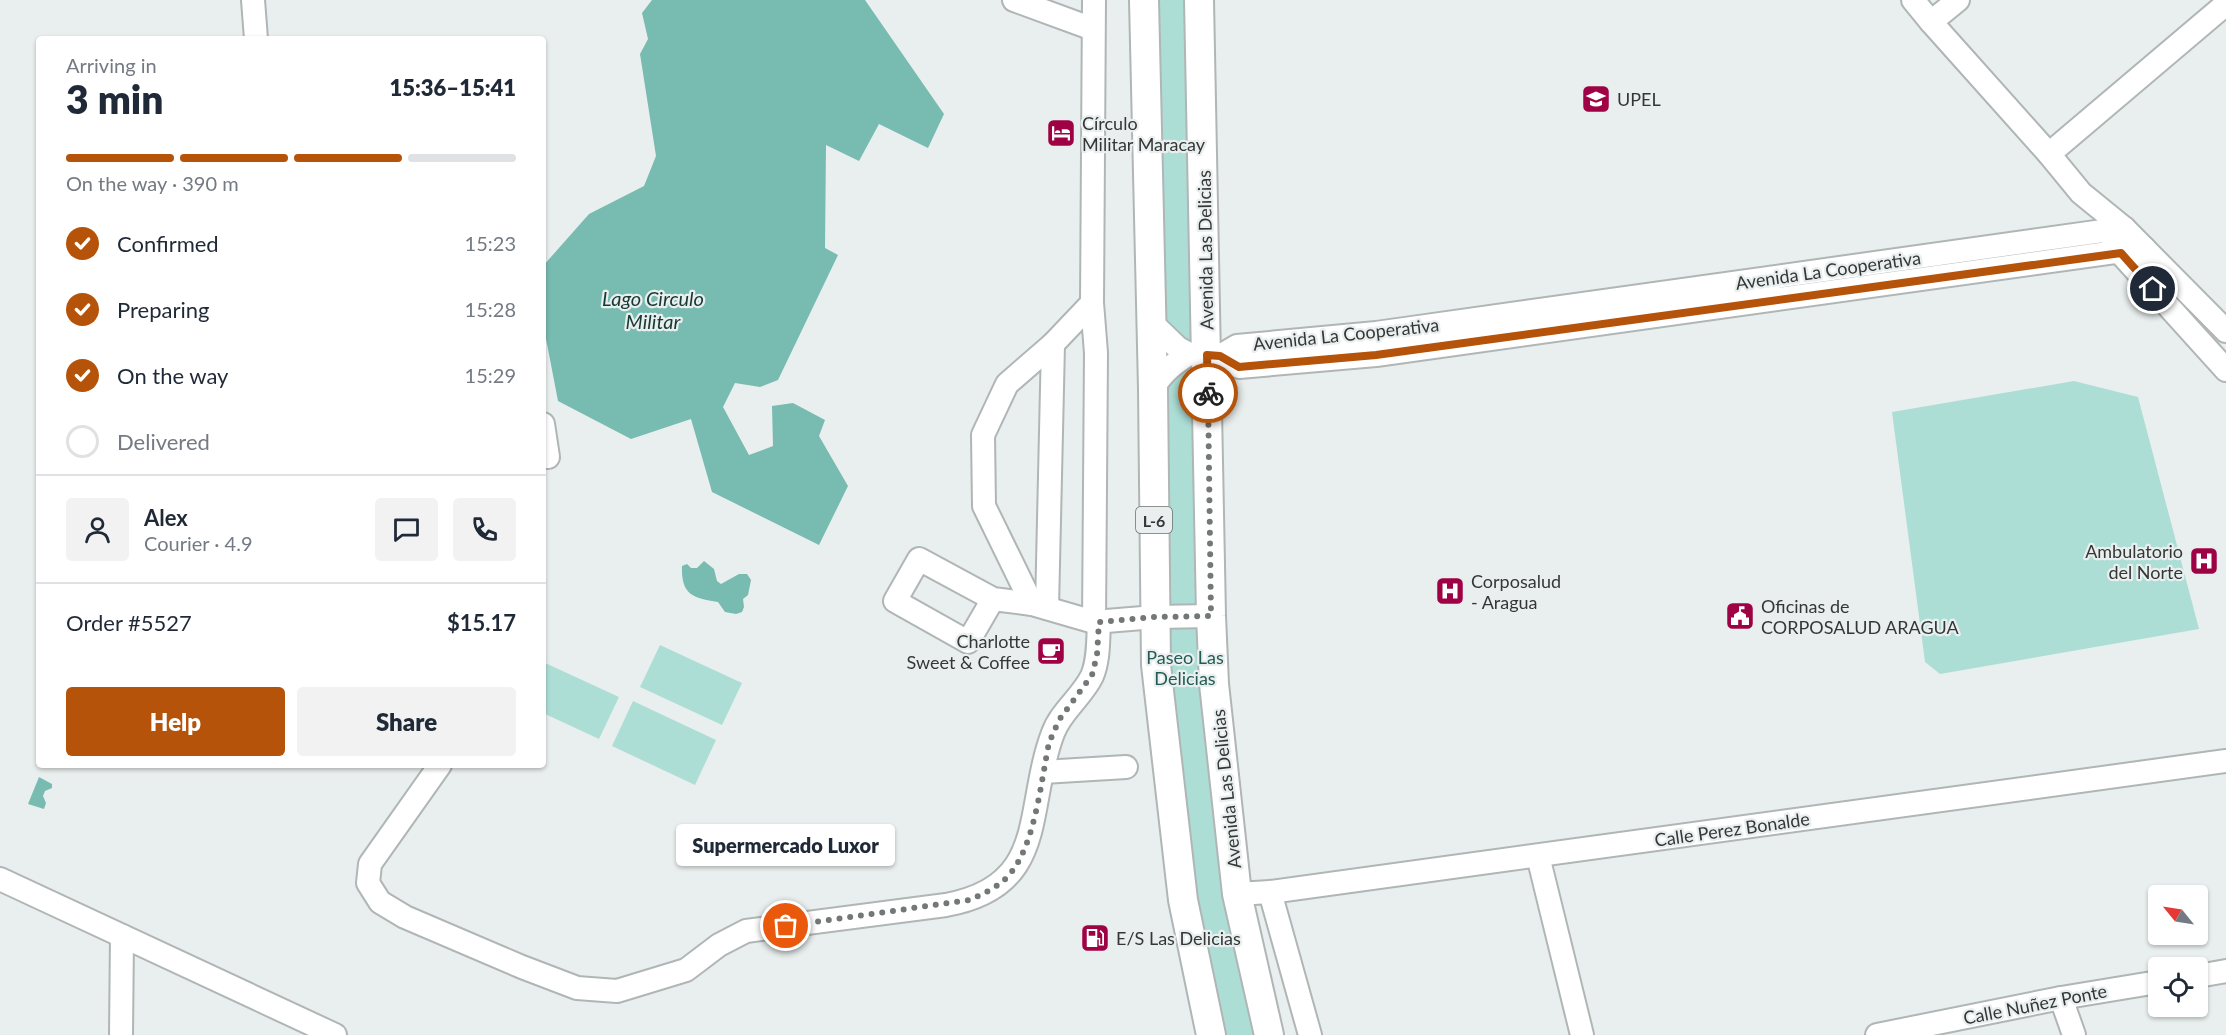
<!DOCTYPE html>
<meta charset="utf-8">
<style>
:root{--surface:#fff;--page:#f2f2f3;--text:#1f2937;--muted:#747a83;--line:#e0e1e3;--accent:#b45309}
body{margin:0;font-family:Lato,sans-serif;background:var(--page);color:var(--text);height:100vh;display:flex;flex-direction:column;font-size:22px;white-space:nowrap}
*{box-sizing:border-box;margin:0}
p{font-size:20px;color:var(--muted)}
.icon{flex:none;width:33px;height:33px;fill:none;stroke:currentColor;stroke-width:2;stroke-linecap:round;stroke-linejoin:round}
.map{position:relative;flex:1;overflow:hidden}
.panel{position:absolute;left:36px;top:36px;width:510px;height:732px;display:flex;flex-direction:column;background:var(--surface);border-radius:6px;box-shadow:0 2px 4px #0004}
.panel>*{flex:none}
.needle{width:39px;rotate:300deg}
.tools{position:absolute;left:2148px;top:885px;display:grid;gap:12px}
.tools a{display:grid;place-items:center;width:60px;height:60px;border-radius:6px;background:var(--surface);box-shadow:0 2px 4px #0004;font-size:30px}
.pin{position:absolute;display:grid;place-items:center;width:51px;height:51px;color:#fff;margin:-26px;border:3px solid #fff;border-radius:50%;box-shadow:0 2px 6px #0007}
.courier{position:absolute;display:grid;place-items:center;width:60px;height:60px;margin:-30px;border:4px solid #b45309;border-radius:50%;background:#fff;color:#222;box-shadow:0 2px 8px #0007}
.bubble{position:absolute;height:42px;border-radius:6px;background:var(--surface);box-shadow:0 2px 4px #0004;font-size:20px;font-weight:800;line-height:42px;text-align:center}
.head em{font-style:normal;font-weight:800}
.head div{display:flex;flex-direction:column-reverse}
.head{display:flex;align-items:center;justify-content:space-between;height:102px;padding:0 30px}
h1{font-size:39px;font-weight:800;line-height:45px}
.bar{display:grid;grid-template-columns:repeat(4,1fr);gap:9px 6px;align-content:center;height:72px;padding:0 30px}
.bar i{height:8px;border-radius:4px;background:var(--line)}
.bar .selected{background:var(--accent)}
.bar p{grid-column:span 4}
.line{display:flex;align-items:center;gap:15px;padding:0 30px;border-top:2px solid var(--line)}
.line div{flex:1}
.round{display:grid;place-items:center;flex:none;width:63px;height:63px;border-radius:6px;background:var(--page)}
ol{padding:0 30px;list-style:none}
li{display:flex;align-items:center;gap:18px;height:66px}
li p{margin-inline-start:auto}
li .icon{padding:6px;border-radius:50%;background:var(--accent);color:#fff;stroke-width:4}
li:last-child{color:var(--muted)}
li i{width:33px;height:33px;border:3px solid var(--line);border-radius:50%}
.primary-button{display:flex;gap:12px;margin-top:auto;padding:12px 30px}
.primary-button a{flex:1;height:69px;border-radius:6px;background:var(--accent);color:#fff;font-size:24px;font-weight:800;line-height:69px;text-align:center}
.primary-button a+a{background:var(--page);color:var(--text)}
.map>svg:first-child{display:block}
.green{fill:#added6}
.water{fill:#78bbb1}
.lines{fill:none;stroke-linecap:round;stroke-linejoin:round}
.minor-casing{stroke:#b0b6b5;stroke-width:26}
.major-casing{stroke:#b0b6b5;stroke-width:32}
.minor{stroke:#fff;stroke-width:22}
.major{stroke:#fff;stroke-width:28}
.done{stroke:#747777;stroke-width:6;stroke-dasharray:0 10.8}
.route{stroke:#b45309;stroke-width:8}
.labels{text-anchor:middle;dominant-baseline:central;stroke-width:4.5;stroke-linejoin:round;paint-order:stroke}
.shield{fill:#e9efee;stroke:#6b6e6e;stroke-width:1.5}
.shield-label{font-size:16px;font-weight:bold;fill:#353737}
.poi-label{font-size:18px;fill:#353737;stroke:#e9efee;text-anchor:start}
.street-label{font-size:18px;fill:#353737;stroke:#e9efee}
.park-label{font-size:18px;fill:#245c55;stroke:#e9efee}
.water-label{font-size:20px;font-style:italic;fill:#173934;stroke:#e9efee}
</style>
<div class="map">
<svg width="2226" height="1035" viewBox="0 0 2226 1035">
<rect width="100%" height="100%" fill="#e9efee"/>
<g class="green">
<path d="M1144 0H1199L1211 569 1269 1035H1211L1156 665Z"/>
<path d="M2074 381 2138 397 2199 629 1940 674 1925 662 1892 412Z"/>
<path d="M660 645 742 683 722 725 640 687Z"/>
<path d="M543 662 619 697 599 739 543 713Z"/>
<path d="M633 701 716 740 695 785 612 746Z"/>
</g>
<g class="water">
<path d="M652 0H865L944 114 928 148 879 124 859 161 826 145 825 248 838 255 778 380 760 387 735 383 723 407 749 455 773 446 772 406 793 403 825 420 819 436 848 486 819 545 712 492 691 419 631 439 558 401 543 323V266L589 214 644 186 656 156 640 54 648 39 642 13Z"/>
<path d="M704 561 714 569 717 581 721 584 739 574H747L751 580 748 595 743 599 744 607 742 612 736 614 725 612 718 602C693 598 681 595 682 566L687 564 691 568H697Z"/>
<path d="M39 777 52 784V788L45 791 43 796 46 803 44 809 28 804Z"/>
</g>
<g class="lines">
<g class="minor-casing">
<g id="minor">
<path d="M253 0 256 39"/>
<path d="M1014 0 1093 29"/>
<path d="M1913 0 1931 22 2049 154 2081 193 2124 228 2226 331"/>
<path d="M1931 22 1958 0"/>
<path d="M2049 154 2226 4"/>
<path d="M2124 228 1376 333 1237 346 1220 356 1239 367 1376 355 2144 248"/>
<path d="M2113 245 2226 370"/>
<path d="M1092 303 1094 0"/>
<path d="M1151 322 1178 348 1189 354 1220 356"/>
<path d="M1153 389C1161 373 1174 363 1189 354"/>
<path d="M543 424 548 457H543"/>
<path d="M993 599 968 642 895 601 919 559 993 599 1032 604 1094 622 1155 617 1211 616"/>
<path d="M1032 604 984 506 983 435 1007 384 1053 344 1092 303 1096 353 1094 622"/>
<path d="M1047 608 1053 344"/>
<path d="M440 765 370 864 368 883 380 902 405 917 522 967 577 988 617 991 686 970 719 945 746 931 946 905C1050 886 1024 809 1053 733 1061 711 1082 697 1092 676 1099 660 1098 639 1099 622"/>
<path d="M1043 772 1126 767"/>
<path d="M1538 856 1582 1035"/>
<path d="M0 879 335 1035"/>
<path d="M1270 892 1310 1035"/>
<path d="M1237 894 1270 892 2226 761"/>
<path d="M2198 976 2226 971"/>
<path d="M2061 998 2074 1035"/>
<path d="M121 1035 122 936"/>
<path d="M1877 1035 2061 998 2158 982"/>
</g>
</g>
<g class="major-casing">
<g id="major">
<path d="M1144 0 1153 389 1156 665 1183 900 1211 1035"/>
<path d="M1199 0 1211 616 1214 684 1237 894 1269 1035"/>
</g>
</g>
<use href="#minor" class="minor"/>
<use href="#major" class="major"/>
</g>
<g class="lines">
<path class="done" d="M786 926 970 900C984 893 999 887 1009 875 1035 846 1041 781 1049 743L1059 720 1092 675 1097 655 1099 622 1155 617 1211 616 1208 393"/>
<path class="route" d="M1208 393 1207 355 1220 356 1239 367 1376 355 2121 253 2153 289"/>
</g>
<defs>
<g id="university-square" transform="scale(1.5)"><rect x="-9" y="-9" width="18" height="18" rx="4" fill="#9f0244" stroke="#e9efee"/><path d="M0-5L7-2L0 1L-7-2ZM-4 1L0 2.5L4 1V4Q0 6-4 4Z" fill="#fff"/></g>
<g id="hotel-square" transform="scale(1.5)"><rect x="-9" y="-9" width="18" height="18" rx="4" fill="#9f0244" stroke="#e9efee"/><path d="M-6-4.5h1.5V1H6V5H4.5V3h-9V5H-6ZM-4 0a1.8 1.8 0 1 1 3.6 0ZM.5 0V-2.5h3Q6-2.5 6 0Z" fill="#fff"/></g>
<g id="hospital-square" transform="scale(1.5)"><rect x="-9" y="-9" width="18" height="18" rx="4" fill="#9f0244" stroke="#e9efee"/><path d="M-5-5h3v3.5h4V-5h3V5h-3V1.5h-4V5h-3Z" fill="#fff"/></g>
<g id="civic-square" transform="scale(1.5)"><rect x="-9" y="-9" width="18" height="18" rx="4" fill="#9f0244" stroke="#e9efee"/><path d="M-.6-6.5H3V-4.5H.6V-3L4-1V1h2V6H-6V1h2V-1L-.6-3ZM-1.2 2.5V6h2.4V2.5Z" fill="#fff"/></g>
<g id="cafe-square" transform="scale(1.5)"><rect x="-9" y="-9" width="18" height="18" rx="4" fill="#9f0244" stroke="#e9efee"/><path d="M-5.5-4.5H6V0H3Q3 3.5 0 3.5H-2.5Q-5.5 3.5-5.5 0ZM3-3.2v2h1.7v-2ZM-6 4.5H4V6H-6Z" fill="#fff"/></g>
<g id="fuel-square" transform="scale(1.5)"><rect x="-9" y="-9" width="18" height="18" rx="4" fill="#9f0244" stroke="#e9efee"/><path d="M-5.5-6h7V0h2V4h1.3V-2.5L3-4.5l.8-.8L6-3V5H2.5V1h-1V6h-7ZM-4.2-4.7v3.2H.2V-4.7Z" fill="#fff"/></g>
</defs>
<g fill-rule="evenodd">
<use href="#university-square" x="1596" y="99"/>
<use href="#hotel-square" x="1061" y="133"/>
<use href="#hospital-square" x="2204" y="561"/>
<use href="#hospital-square" x="1450" y="591"/>
<use href="#civic-square" x="1740" y="616"/>
<use href="#cafe-square" x="1051" y="651"/>
<use href="#fuel-square" x="1095" y="938"/>
</g>
<g class="labels">
<rect class="shield" x="1136" y="507" width="36" height="26" rx="4.5"/>
<g class="shield-label">
<text x="1154" y="520">L-6</text>
</g>
<g class="poi-label">
<text x="1617" y="99">UPEL</text>
<text x="1082" y="123">Círculo<tspan x="1082" dy="21">Militar Maracay</tspan></text>
<text x="2183" y="551" text-anchor="end">Ambulatorio<tspan x="2183" dy="21">del Norte</tspan></text>
<text x="1471" y="581">Corposalud<tspan x="1471" dy="21">- Aragua</tspan></text>
<text x="1761" y="606">Oficinas de<tspan x="1761" dy="21">CORPOSALUD ARAGUA</tspan></text>
<text x="1030" y="641" text-anchor="end">Charlotte<tspan x="1030" dy="21">Sweet &amp; Coffee</tspan></text>
<text x="1116" y="938">E/S Las Delicias</text>
</g>
<g class="street-label">
<text transform="translate(1205 250) rotate(-91)">Avenida Las Delicias</text>
<text transform="translate(1828 270) rotate(-8)">Avenida La Cooperativa</text>
<text transform="translate(1346 334) rotate(-6)">Avenida La Cooperativa</text>
<text transform="translate(1226 789) rotate(-96)">Avenida Las Delicias</text>
<text transform="translate(1732 829) rotate(-8)">Calle Perez Bonalde</text>
<text transform="translate(2035 1004) rotate(-11)">Calle Nuñez Ponte</text>
</g>
<g class="park-label">
<text x="1185" y="657">Paseo Las<tspan x="1185" dy="21">Delicias</tspan></text>
</g>
<g class="water-label">
<text x="653" y="298">Lago Circulo<tspan x="653" dy="23">Militar</tspan></text>
</g>
</g>
</svg>
<div class="tools">
<a><svg class="needle" viewBox="-14 -14 28 28"><path d="M0-13l5 13h-10z" fill="#e53935"/><path d="M0 13l5-13h-10z" fill="#747a83"/></svg></a>
<a><svg class="icon" aria-label="locate" viewBox="0 0 24 24"><circle cx="12" cy="12" r="6"/><path d="M12 2v4M12 18v4M2 12h4M18 12h4"/></svg></a>
</div>
<div class="pin" style="left:786px;top:926px;background:#ea580c"><svg class="icon" aria-label="bag" viewBox="0 0 24 24"><path d="M5 8h14l-1 12H6zM9 8a3 3 0 0 1 6 0"/></svg></div>
<div class="pin" style="left:2153px;top:289px;background:#1f2937"><svg class="icon" aria-label="home" viewBox="0 0 24 24"><path d="M3 11l9-7 9 7M6 9v11h12V9"/></svg></div>
<div class="courier" style="left:1208px;top:393px"><svg class="icon" aria-label="bike" viewBox="0 0 24 24"><circle cx="6" cy="16" r="4"/><circle cx="18" cy="16" r="4"/><path d="M6 16l4-8h5l3 8M10 8l3 8H6M13 5h3"/></svg></div>
<div class="bubble" style="left:676px;top:824px;width:219px">Supermercado Luxor</div>
<section class="panel">
<div class="head"><div><h1>3 min</h1><p>Arriving in</p></div><em>15:36–15:41</em></div>
<div class="bar"><i class="selected"></i><i class="selected"></i><i class="selected"></i><i></i><p>On the way · 390 m</p></div>
<ol>
<li><svg class="icon" aria-label="check" viewBox="0 0 24 24"><path d="M5 12l5 5 9-10"/></svg>Confirmed<p>15:23</p></li>
<li><svg class="icon" aria-label="check" viewBox="0 0 24 24"><path d="M5 12l5 5 9-10"/></svg>Preparing<p>15:28</p></li>
<li><svg class="icon" aria-label="check" viewBox="0 0 24 24"><path d="M5 12l5 5 9-10"/></svg>On the way<p>15:29</p></li>
<li><i></i>Delivered</li>
</ol>
<div class="line" style="height:108px"><a class="round"><svg class="icon" aria-label="person" viewBox="0 0 24 24"><circle cx="12" cy="8" r="4"/><path d="M4 21q1-7 8-7t8 7"/></svg></a><div><b>Alex</b><p>Courier · 4.9</p></div><a class="round"><svg class="icon" aria-label="chat" viewBox="0 0 24 24"><path d="M4 5h16v11H9l-5 4z"/></svg></a><a class="round"><svg class="icon" aria-label="phone" viewBox="0 0 24 24"><path d="M5 4h4l2 5-3 2q2 4 5 5l2-3 5 2v4C11 20 4 13 5 4z"/></svg></a></div>
<div class="line" style="height:78px"><div>Order #5527</div><b>$15.17</b></div>
<div class="primary-button"><a>Help</a><a>Share</a></div>
</section>
</div>
